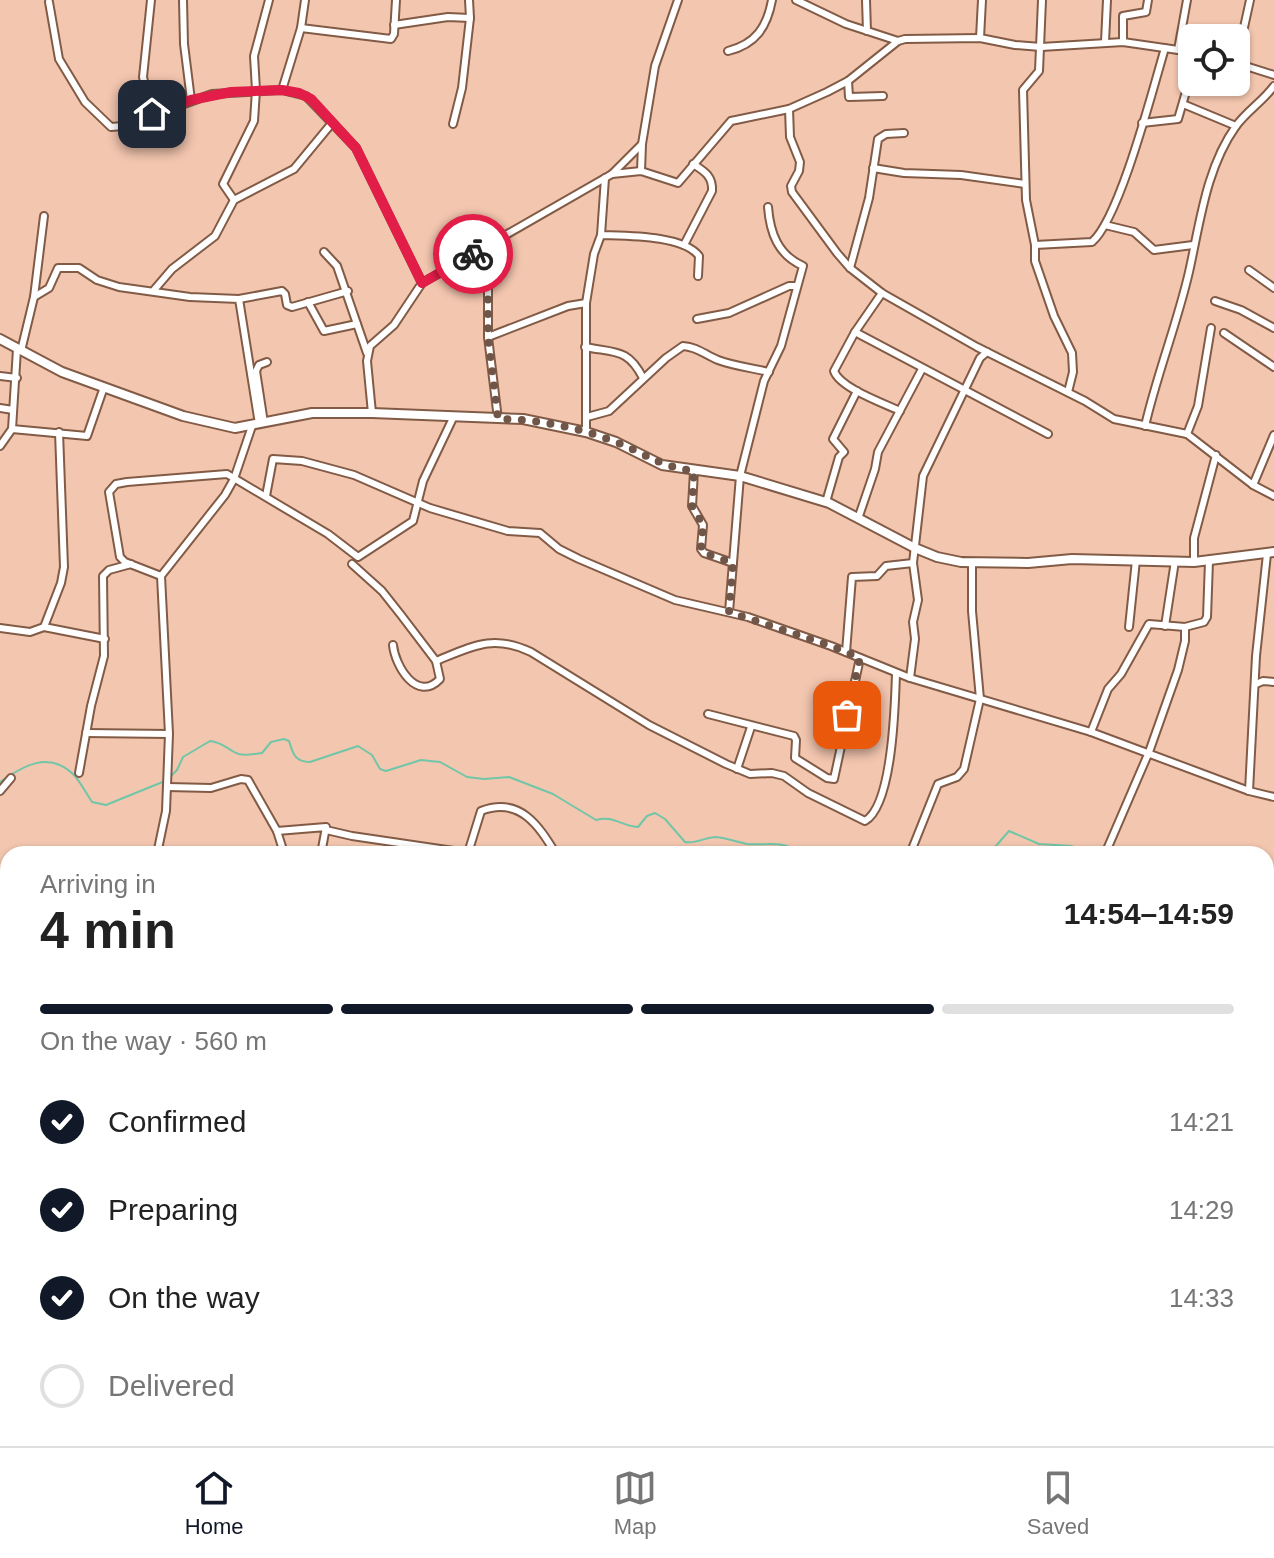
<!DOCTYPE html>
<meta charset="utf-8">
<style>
:root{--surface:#fff;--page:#f6f6f6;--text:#222;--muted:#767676;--line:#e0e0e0;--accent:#111827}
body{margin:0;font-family:Arial,sans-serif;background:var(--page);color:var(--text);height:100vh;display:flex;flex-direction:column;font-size:30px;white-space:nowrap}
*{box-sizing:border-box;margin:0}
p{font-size:26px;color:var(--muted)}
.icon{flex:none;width:44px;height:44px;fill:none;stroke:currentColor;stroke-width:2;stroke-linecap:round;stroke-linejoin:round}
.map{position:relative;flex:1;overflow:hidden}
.drawer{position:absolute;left:0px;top:846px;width:1274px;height:600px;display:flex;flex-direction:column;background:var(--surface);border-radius:24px 24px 0 0;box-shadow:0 2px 6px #0004}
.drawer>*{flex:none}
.buttons{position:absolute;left:1178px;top:24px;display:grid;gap:16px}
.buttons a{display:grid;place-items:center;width:72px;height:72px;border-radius:12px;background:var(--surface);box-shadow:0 2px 6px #0004;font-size:40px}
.pin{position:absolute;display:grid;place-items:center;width:68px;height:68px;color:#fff;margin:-34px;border-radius:16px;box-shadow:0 4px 12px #0006}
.courier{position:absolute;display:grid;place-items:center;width:80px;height:80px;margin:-40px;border:6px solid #e11d48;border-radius:50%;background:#fff;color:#222;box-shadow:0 2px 10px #0007}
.head em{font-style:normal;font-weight:800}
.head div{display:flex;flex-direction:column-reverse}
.head{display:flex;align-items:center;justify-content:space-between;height:136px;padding:0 40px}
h1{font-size:52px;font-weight:800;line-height:60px}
.bar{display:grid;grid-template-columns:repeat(4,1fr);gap:12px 8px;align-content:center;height:96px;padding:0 40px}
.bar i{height:10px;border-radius:6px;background:var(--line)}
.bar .on{background:var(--accent)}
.bar p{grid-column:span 4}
ol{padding:0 40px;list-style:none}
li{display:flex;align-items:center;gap:24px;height:88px}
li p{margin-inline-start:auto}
li .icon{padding:8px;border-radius:50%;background:var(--accent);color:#fff;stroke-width:4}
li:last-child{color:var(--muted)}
li i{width:44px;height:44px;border:4px solid var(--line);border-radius:50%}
.tabs{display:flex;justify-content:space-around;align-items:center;height:112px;border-top:2px solid var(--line);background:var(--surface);font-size:22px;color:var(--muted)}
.tabs a{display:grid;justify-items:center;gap:4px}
.tabs .on{color:var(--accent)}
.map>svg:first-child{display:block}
.green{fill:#c999b0}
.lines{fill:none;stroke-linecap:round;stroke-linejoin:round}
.stream{stroke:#71c6a7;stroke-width:2}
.street-casing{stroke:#825b46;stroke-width:10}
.secondary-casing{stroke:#825b46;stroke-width:12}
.street{stroke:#fff;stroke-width:6}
.secondary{stroke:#fff;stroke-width:8}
.done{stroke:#705648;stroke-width:8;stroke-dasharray:0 14.4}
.route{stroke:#e11d48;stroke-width:10}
</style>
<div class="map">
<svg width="1274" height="1446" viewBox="0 0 1274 1446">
<rect width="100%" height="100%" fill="#f3c6af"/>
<path class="green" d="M0 1309 8 1310V1438H1241L1274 1442V1446H0Z"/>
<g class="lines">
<g class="stream">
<path d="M170 777 177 770 183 757 210 741C221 742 225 747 234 752 242 757 253 754 262 753L271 742 284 739 289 741C293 754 295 762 310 762L358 746 372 755 380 769 386 771 421 760 440 762 467 777 484 779 509 777 553 794 596 820C614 815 620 826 638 827L647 816 655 813 665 819 685 842C697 844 705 837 716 837 726 838 737 842 747 844 765 846 785 839 800 854"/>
<path d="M0 782C23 766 49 750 74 775 81 783 86 793 92 802L106 805 165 781"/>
<path d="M976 854 995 847 1009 831 1039 844 1071 846 1093 854"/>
<path d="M1266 951 1274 954"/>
</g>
<g class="street-casing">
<g id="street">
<path d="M151 0 143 77 152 114"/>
<path d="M183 0 184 44 191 100"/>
<path d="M796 0 846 24 898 41"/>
<path d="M866 0 867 31"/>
<path d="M1042 0 1039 71 1023 90 1026 200 1035 245V261L1054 316 1072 353 1073 372 1068 392"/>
<path d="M49 2 59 59 85 102 111 127 123 126 212 94 282 90 306 96 356 148 422 283"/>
<path d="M394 25 448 17 470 18"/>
<path d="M301 28 391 39 394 34 396 0"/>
<path d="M980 38 982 0"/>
<path d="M1105 42 1107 0"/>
<path d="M1123 42V16L1146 12 1148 0"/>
<path d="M1178 50 1187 0"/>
<path d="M728 51C756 44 767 27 772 0"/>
<path d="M1236 63 1274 75"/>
<path d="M1236 64 1250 0"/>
<path d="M848 81 849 97 883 96"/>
<path d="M282 90 301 28 305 0"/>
<path d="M1183 104 1236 126"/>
<path d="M789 109 790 137 800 162 799 171 791 186 792 192 837 253 850 268 882 293 977 347 1085 401 1114 419 1187 434 1253 485 1274 496"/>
<path d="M1142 123 1178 119 1192 71"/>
<path d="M453 124 462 88 470 18 469 0"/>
<path d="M873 168 904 173 961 175 1025 184"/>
<path d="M641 171 642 144 655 66 678 0"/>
<path d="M612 174 642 144"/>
<path d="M234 200 223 184 254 121 256 90 254 56 269 0"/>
<path d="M1105 225 1134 232 1154 250 1193 245"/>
<path d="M601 235C627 236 683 235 699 256L698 276"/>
<path d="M488 245V337L498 419"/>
<path d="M684 245 712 191C713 176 704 171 693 164"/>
<path d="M1035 245 1092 242C1120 218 1153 88 1165 48"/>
<path d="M324 252 337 266 367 353"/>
<path d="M850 268 869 198 878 139 886 134 904 133"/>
<path d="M1249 270 1274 288"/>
<path d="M154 290 172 269 215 236 234 200 294 169 332 123"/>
<path d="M882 293 855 332 834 371C840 388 883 403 900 411"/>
<path d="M34 297 49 288 58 268H79L97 280 119 287 190 297 239 299 259 424"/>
<path d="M239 299 282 291 285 294 287 305 292 307 348 291"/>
<path d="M1215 301 1241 310 1274 328"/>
<path d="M308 302 324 331 357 324"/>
<path d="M697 319 729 313 789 286H797"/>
<path d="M855 332 1048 434"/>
<path d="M1224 333 1274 367"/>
<path d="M488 337 568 306 586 303"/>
<path d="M585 347C615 353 628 348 643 378"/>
<path d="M21 351 34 297 44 216"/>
<path d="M0 376 17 378"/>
<path d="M0 408 13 410"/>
<path d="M372 413 367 361 370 346 394 325 422 283 612 174 641 171 678 183 731 121 789 109 827 92 848 81 898 41 905 39 980 38 1015 45 1041 47 1123 42 1192 52"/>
<path d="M587 417 609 411 666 358 683 346C698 347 705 355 718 360 734 366 752 368 769 372"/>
<path d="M264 423 256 371 259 365 267 362"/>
<path d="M1145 426C1157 374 1177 324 1189 272 1200 223 1206 168 1236 126 1247 111 1263 101 1274 86"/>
<path d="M12 429 87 436 104 387"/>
<path d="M586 432V303L594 254 601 235 605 178"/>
<path d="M1187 434 1198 406 1211 328"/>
<path d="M0 446 12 429 17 349"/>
<path d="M694 471 692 506 703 525 701 549 704 553 733 563"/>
<path d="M1253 485 1274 435"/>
<path d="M266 496 273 459 302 461 354 475 430 508 508 531 540 533 559 549 579 559 675 600 748 617 831 646 910 678 1091 732 1249 791 1274 797"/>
<path d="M826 502 839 457 844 452 833 439 857 391"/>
<path d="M859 516 875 469 878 452 922 369"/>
<path d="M1194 562V538L1216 455"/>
<path d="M352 564 382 591 401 615 436 661 440 679C417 703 395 666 393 645"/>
<path d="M161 576 125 562 120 557 109 492 116 484 127 482 227 474 328 534 358 557 413 521 423 481 453 418"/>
<path d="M729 612 740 476 764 381 781 346 803 266C778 255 770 233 768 207"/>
<path d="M1165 626 1175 561"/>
<path d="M44 627 105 639"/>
<path d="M1129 627 1136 560"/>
<path d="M0 628 30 632 44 627 61 583 64 567 59 432"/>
<path d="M846 652 852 577 877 576 886 566 913 563"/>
<path d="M436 661C473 646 493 634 531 652L649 725 726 764 750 774 772 773 784 776 808 793 865 821C893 805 895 704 896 673"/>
<path d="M910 678 915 639 913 622 918 600 913 563 923 476 980 358 987 352"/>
<path d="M1256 684 1263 681 1274 682"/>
<path d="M708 714 794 736 796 740 795 758 827 778 834 779 860 658"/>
<path d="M1091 732 1108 689 1121 674 1149 624 1185 627 1204 622 1207 617 1209 561"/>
<path d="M86 733 169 734"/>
<path d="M737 769 751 727"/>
<path d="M79 773 91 706 104 656 103 576 109 570 131 564"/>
<path d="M167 787 211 788 241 779 248 780 277 831 326 827 321 854"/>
<path d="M0 791 11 778"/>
<path d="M1249 791 1256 656 1267 554"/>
<path d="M326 830 352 836 474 854"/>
<path d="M277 831 284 853"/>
<path d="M468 853 481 811C520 796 539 826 556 854"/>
<path d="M157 854 166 811 169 734 161 576 225 495 234 479 252 426"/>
<path d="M910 854 938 784 957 777 964 769 980 699 972 611V564"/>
<path d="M1105 854 1149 752 1178 670 1185 641V627"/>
<path d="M0 885 8 884"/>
<path d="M0 983H8"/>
<path d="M1266 983 1274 980"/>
<path d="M0 1065 8 1066"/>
<path d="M1266 1133 1274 1155"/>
<path d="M1266 1186 1274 1185"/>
<path d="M1266 1240 1274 1239"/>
<path d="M0 1303 8 1304"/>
<path d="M1266 1315 1274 1321"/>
<path d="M1266 1362 1274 1341"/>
<path d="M1266 1365 1274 1374"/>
<path d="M1266 1437 1274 1439"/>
</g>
</g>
<g class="secondary-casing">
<path id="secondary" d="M0 339 62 372 183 416 235 428 312 413H372L523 419 586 432 616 442 662 465 740 476 829 503 915 548 937 557 961 562 1028 563 1072 559 1194 562 1274 552"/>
</g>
<use href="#street" class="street"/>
<use href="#secondary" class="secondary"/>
</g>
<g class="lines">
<path class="done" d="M473 254 488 245V337L498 419C536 419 577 427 613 441 644 452 659 467 694 471L692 506 703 525 701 549 704 553 733 563 729 612 831 646 860 658 847 715"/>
<path class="route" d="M152 114 191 100 231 92 282 90 299 93 311 99 356 148 422 283 473 254"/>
</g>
</svg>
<div class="buttons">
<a><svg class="icon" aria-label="locate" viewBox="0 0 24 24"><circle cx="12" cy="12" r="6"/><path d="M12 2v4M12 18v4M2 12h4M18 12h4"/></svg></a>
</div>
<div class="pin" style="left:847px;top:715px;background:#ea580c"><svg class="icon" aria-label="bag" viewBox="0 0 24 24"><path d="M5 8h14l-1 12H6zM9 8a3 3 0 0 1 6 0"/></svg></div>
<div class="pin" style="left:152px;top:114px;background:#1f2937"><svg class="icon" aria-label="home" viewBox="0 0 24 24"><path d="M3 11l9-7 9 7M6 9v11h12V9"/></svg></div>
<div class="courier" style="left:473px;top:254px"><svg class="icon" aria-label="bike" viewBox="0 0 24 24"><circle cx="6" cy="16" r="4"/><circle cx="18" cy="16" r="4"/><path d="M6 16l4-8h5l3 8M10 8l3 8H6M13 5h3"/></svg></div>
<section class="drawer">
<div class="head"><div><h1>4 min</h1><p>Arriving in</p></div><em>14:54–14:59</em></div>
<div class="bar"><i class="on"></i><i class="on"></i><i class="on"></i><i></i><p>On the way · 560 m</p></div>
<ol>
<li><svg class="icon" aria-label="check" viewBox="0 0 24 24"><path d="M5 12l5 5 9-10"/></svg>Confirmed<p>14:21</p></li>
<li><svg class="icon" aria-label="check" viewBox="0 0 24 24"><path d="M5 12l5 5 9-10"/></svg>Preparing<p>14:29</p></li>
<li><svg class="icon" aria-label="check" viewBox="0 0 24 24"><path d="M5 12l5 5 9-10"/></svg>On the way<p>14:33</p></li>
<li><i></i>Delivered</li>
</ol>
</section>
</div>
<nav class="tabs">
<a class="on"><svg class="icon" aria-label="home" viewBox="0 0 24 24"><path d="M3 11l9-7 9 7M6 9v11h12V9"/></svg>Home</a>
<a><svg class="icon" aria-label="map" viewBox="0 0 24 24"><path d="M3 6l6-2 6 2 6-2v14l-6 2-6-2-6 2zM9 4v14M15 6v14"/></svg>Map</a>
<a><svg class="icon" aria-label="saved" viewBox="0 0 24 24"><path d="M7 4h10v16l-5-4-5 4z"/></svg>Saved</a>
</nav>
